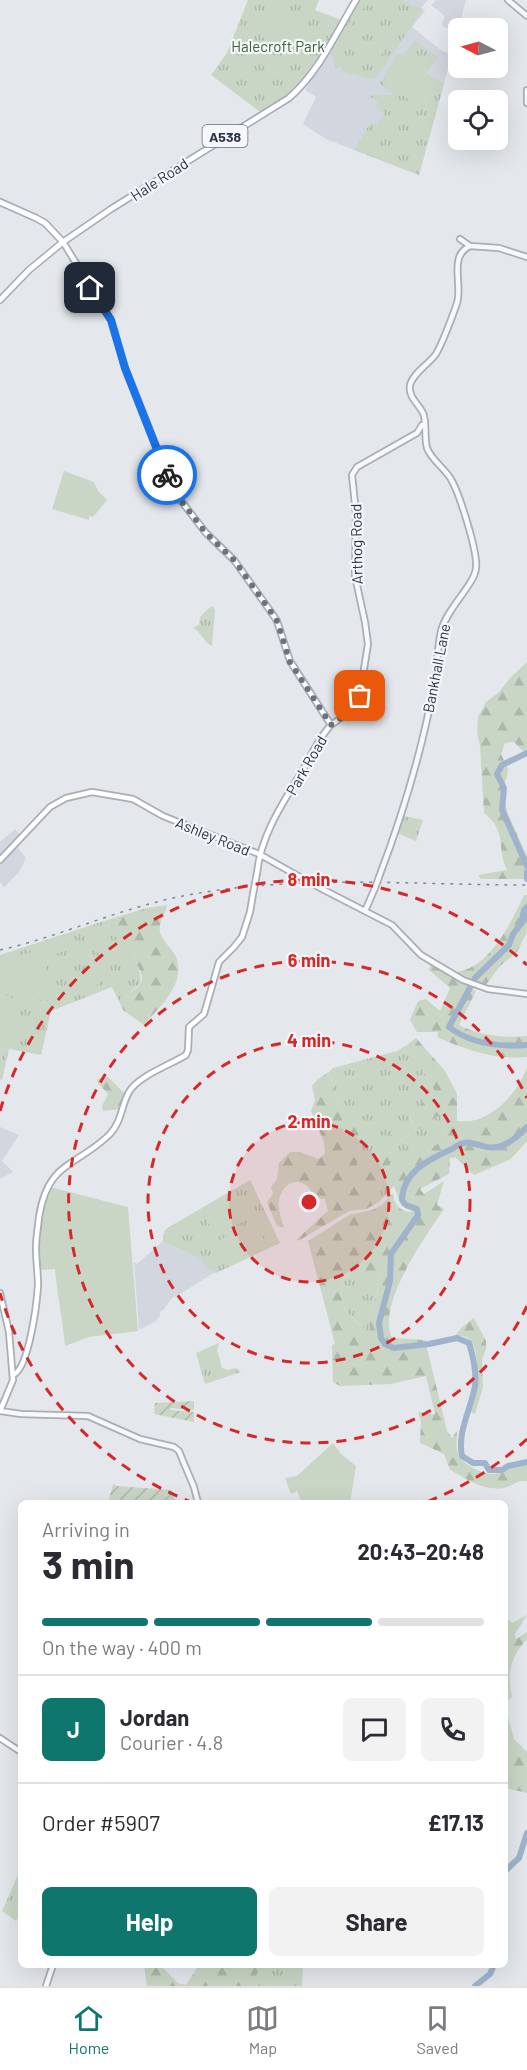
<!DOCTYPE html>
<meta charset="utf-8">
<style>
:root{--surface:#fff;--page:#f2f2f3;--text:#2b2b33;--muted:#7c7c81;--line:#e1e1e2;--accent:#0f766e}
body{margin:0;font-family:Barlow,sans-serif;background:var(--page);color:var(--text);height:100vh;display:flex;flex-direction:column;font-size:22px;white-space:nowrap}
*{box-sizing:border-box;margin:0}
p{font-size:20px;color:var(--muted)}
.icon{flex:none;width:33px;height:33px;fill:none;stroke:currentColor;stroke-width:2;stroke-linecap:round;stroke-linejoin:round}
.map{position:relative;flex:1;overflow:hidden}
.drawer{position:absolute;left:18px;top:1500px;width:490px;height:468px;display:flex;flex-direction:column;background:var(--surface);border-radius:9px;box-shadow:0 6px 24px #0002}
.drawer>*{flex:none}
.needle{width:39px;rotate:276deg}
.controls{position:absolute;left:448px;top:18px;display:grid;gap:12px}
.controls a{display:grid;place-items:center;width:60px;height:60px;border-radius:9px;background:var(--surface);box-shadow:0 6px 24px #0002;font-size:30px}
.pin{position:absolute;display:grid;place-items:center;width:51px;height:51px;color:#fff;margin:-26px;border-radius:12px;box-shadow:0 3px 9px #0006}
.courier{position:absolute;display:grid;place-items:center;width:60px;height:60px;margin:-30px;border:4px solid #1a73e8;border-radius:50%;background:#fff;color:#222;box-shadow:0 2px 8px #0007}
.head em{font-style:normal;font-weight:700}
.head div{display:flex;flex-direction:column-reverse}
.head{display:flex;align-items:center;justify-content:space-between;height:102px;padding:0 24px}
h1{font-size:39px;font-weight:700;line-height:45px}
.bar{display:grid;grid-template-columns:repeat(4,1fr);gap:9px 6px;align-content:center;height:72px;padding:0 24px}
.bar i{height:8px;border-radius:4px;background:var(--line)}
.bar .on{background:var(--accent)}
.bar p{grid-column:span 4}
.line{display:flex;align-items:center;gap:15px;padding:0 24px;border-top:2px solid var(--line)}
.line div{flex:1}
.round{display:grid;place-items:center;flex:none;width:63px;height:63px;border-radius:9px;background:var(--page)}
.primary-button{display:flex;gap:12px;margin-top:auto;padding:12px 24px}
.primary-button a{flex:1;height:69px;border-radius:9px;background:var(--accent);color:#fff;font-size:24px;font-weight:700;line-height:69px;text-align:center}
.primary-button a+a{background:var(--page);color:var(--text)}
.menu{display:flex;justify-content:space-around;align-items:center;height:84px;border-top:2px solid var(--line);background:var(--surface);font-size:16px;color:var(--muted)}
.menu a{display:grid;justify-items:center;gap:3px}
.menu .on{color:var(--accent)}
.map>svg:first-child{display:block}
.built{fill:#d2d6de}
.grass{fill:url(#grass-tufts)}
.forest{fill:url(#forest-firs);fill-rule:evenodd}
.garden{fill:url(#garden-furrows)}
.pitch{fill:#c9d6c5;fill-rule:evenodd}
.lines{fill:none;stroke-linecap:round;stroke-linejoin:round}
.river{stroke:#9fb4cc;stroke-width:6}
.tertiary-casing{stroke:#a9aeb7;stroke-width:8}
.secondary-casing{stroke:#a9aeb7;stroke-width:8}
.primary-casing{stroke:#a3abb8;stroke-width:8}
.tertiary{stroke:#f7f8fa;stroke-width:4.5}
.secondary{stroke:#fff;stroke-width:4.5}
.primary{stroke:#fff;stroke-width:5}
.rail{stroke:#7d8696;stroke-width:1.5;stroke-dasharray:3 6;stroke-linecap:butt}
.tertiary-bridge-casing{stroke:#a9aeb7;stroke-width:8;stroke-linecap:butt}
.secondary-bridge-casing{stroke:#a9aeb7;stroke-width:8;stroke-linecap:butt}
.tertiary-bridge{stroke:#f7f8fa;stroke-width:4.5}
.secondary-bridge{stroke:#fff;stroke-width:4.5}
.done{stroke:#6c737f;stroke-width:6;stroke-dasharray:0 10.8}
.route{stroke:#1a73e8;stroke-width:8}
.ring{fill:none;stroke:#d62828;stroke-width:3;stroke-dasharray:10 8}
.labels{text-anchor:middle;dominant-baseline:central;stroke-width:4.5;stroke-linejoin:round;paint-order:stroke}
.shield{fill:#f4f6f9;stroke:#676e7b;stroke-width:1.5}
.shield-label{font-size:14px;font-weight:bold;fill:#2b3445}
.park-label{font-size:15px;fill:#3f6138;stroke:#f4f6f9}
.street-label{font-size:15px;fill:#2b3445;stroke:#f4f6f9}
.centre{fill:#d62828;stroke:#f4f6f9;stroke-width:3}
.ring-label{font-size:18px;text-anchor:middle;font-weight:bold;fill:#d62828;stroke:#f4f6f9;stroke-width:4.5;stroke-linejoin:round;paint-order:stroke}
</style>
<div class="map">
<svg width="527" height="1986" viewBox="0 0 527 1986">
<defs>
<pattern id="grass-tufts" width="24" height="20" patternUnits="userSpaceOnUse" patternTransform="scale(1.5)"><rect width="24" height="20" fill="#c9d6c5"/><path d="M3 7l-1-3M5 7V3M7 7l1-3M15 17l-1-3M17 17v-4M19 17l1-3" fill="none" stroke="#adb8ab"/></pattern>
<pattern id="forest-firs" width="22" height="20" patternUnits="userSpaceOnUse" patternTransform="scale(1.5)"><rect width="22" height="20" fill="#c9d6c5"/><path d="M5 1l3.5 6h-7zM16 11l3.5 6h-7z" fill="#adb8ab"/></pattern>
<pattern id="garden-furrows" width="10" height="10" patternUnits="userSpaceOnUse" patternTransform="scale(1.5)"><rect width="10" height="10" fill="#c9d6c5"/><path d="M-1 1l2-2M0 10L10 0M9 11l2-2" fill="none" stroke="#adb8ab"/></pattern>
</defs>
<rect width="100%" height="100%" fill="#e4e7ec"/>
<g class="built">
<path d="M360 0H428L421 8 425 11 412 27 442 51 452 54 419 175 326 139 303 124 316 97 305 90Z"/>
<path d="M436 0H466L458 30 444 27 442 23 445 16 431 5Z"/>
<path d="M15 829 20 835 14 842 26 858 19 872 4 887 0 882V842Z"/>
<path d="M0 1127 19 1135 2 1161 13 1172 0 1179Z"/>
<path d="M250 1180 280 1243 212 1274 177 1296 173 1297 164 1309 160 1312V1316L155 1322 139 1330 134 1262 137 1264 163 1241 166 1229Z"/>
</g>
<g class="grass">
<path d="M248 0H319L315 10 344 21 301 88 263 114 211 75 227 53Z"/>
<path d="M360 0H401L423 9 377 77 371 79 342 71 341 67 336 68 332 55 329 53Z"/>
<path d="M415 40 438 57 426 73 444 84 419 175 354 150 371 122 377 125 384 113 375 107 378 102 370 97 372 95H392L393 93 379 84 397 55 400 53 403 56Z"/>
<path d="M213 606 215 610 212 646C203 642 201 631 193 628L199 625 200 617 210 607Z"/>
<path d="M404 816 423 820 416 841 397 833Z"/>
<path d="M107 920 109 927C120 942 144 964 140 984L119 1001 112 987 51 1011 41 1055 9 1049 2 1080 0 1079V955Z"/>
<path d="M407 1045 435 1091 409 1116 416 1131 442 1112 444 1139 405 1167 394 1186 379 1202C378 1188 381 1177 388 1166 390 1161 390 1156 392 1152 396 1144 402 1140 409 1135L400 1125 373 1158 368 1172 360 1179 357 1165 360 1154 358 1129 339 1106 329 1072 333 1068 397 1051Z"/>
<path d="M250 1180 280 1243 216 1273 213 1270 207 1269 202 1259 163 1241V1235L166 1229Z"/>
<path d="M354 1270 382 1271 369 1322 372 1333C349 1319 335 1304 344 1276L348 1278 349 1273Z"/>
<path d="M219 1343 217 1350 222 1368 228 1370 236 1368 241 1372 205 1384 196 1353Z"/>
<path d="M19 1873 21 1874V1910L16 1921 2 1911Z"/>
<path d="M259 1965H303L302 1986H252Z"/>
</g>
<g class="forest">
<path d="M527 662V755L514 742 505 743 501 754 508 769 507 777 502 790 508 814 527 856V879H481L478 875 507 870C496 847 508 832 484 813L480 746 477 732 478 717 486 702 498 693 511 677Z"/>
<path d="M524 895H527V932L517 952 500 966 485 986 456 972C490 968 511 923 524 895Z"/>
<path d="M167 905C166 914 158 922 160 932 161 939 171 948 175 955 188 982 160 1006 144 1025L123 1010 119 1001C124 993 137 991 141 983 148 966 110 939 107 920L147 908Z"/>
<path d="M431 963 476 991 459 1025C480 1036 504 1038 527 1036V1057C495 1060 466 1050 437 1037L438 1032H417L410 1020 418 1001 426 999 440 1011 450 988 429 970Z"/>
<path d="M416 1038 445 1071 457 1094V1121C463 1121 470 1122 476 1120 499 1113 519 1090 527 1067V1141L511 1159 474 1175 455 1157 450 1158 449 1174 420 1189 424 1194 444 1181 437 1205 444 1209C425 1237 376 1305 392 1338L425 1340 447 1431 452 1438 457 1431C457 1437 456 1444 457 1450 459 1464 483 1475 495 1474 501 1473 504 1470 508 1467 513 1465 521 1466 527 1464V1481C515 1480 514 1486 504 1488 481 1491 470 1480 450 1470L444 1454 420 1443 421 1422 418 1412 435 1414 426 1376 391 1384 340 1386 333 1382 332 1345 335 1344 308 1241 349 1215 372 1210 382 1205 393 1193C394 1205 401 1213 413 1212L401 1205 394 1186 405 1167 444 1139 442 1113 416 1131 409 1115 435 1091 407 1045ZM354 1271H382L369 1322 371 1332C349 1320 335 1303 344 1277L348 1278 349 1273Z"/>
<path d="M329 1072 339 1106 358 1128 360 1154 357 1165 360 1178C368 1172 368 1167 373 1158 379 1146 391 1135 400 1124L409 1135C402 1140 396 1144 392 1152 390 1156 391 1161 388 1166 381 1177 378 1188 379 1202L366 1209 349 1211 298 1241 297 1239 328 1211 325 1199 318 1198C313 1194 310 1187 304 1184 288 1176 277 1194 279 1209 280 1215 282 1222 284 1228L277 1226 267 1202 273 1194 271 1187 277 1179 279 1163 290 1152H300L319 1159 325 1153 324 1142 311 1111 315 1100 312 1086 318 1079Z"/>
<path d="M108 1077 126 1095 121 1109 103 1111 102 1106 108 1094 97 1082 98 1079Z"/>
<path d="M474 1318 486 1341V1349L482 1359 483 1387 475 1414 471 1412C476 1393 483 1355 469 1339 465 1335 459 1336 455 1336L462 1327Z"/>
<path d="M507 1605 508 1619 512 1623 527 1615 515 1634 516 1639 527 1632V1639C510 1658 507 1672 512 1697L506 1702V1607Z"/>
<path d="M506 1710 514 1739 527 1752V1793L506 1788Z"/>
<path d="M144 1965H160L178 1983 186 1985 199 1965H259L260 1967 252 1986H147Z"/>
</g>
<g class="garden">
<path d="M194 1401V1410L171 1408 170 1410 194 1412V1422L154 1414 155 1403Z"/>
<path d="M113 1484 117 1486 172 1490 176 1503H108Z"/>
</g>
<g class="pitch">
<path d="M369 0C385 0 394 1 398 18L403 12 407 14 380 57 376 54C362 59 345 52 346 35 346 23 360 6 369 0ZM377 1C417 7 375 76 351 44 345 28 361 5 377 1Z"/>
<path d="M276 12 316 34 303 59 262 37Z"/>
<path d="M398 59 437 83 422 107 383 84Z"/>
<path d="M64 471 94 482 98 491 107 500 93 517 89 516V520L52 509Z"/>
<path d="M80 941C105 939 121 970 98 984 84 992 59 996 44 1001L32 996 23 987 5 991 0 972V960L41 950 42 952ZM83 946C99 946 113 968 96 979 88 984 49 995 41 994 36 993 33 990 29 986L49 980 43 957Z"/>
<path d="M0 992C17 998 23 1010 19 1027 16 1037 15 1041 4 1043L6 1046 0 1044Z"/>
<path d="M50 1187 128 1207 138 1331 89 1337 65 1346C63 1320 57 1295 55 1269L39 1270C37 1242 39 1213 50 1187Z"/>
<path d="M241 1195 252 1217 215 1236 204 1214Z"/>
<path d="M255 1222 266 1244 229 1263 218 1241Z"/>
<path d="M333 1443 341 1454 356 1466 350 1503H302L297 1491 291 1494 285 1478 297 1476Z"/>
</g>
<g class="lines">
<g class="river">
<path d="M527 753 502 765 497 774 504 788 502 810 527 866"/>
<path d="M527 872V879"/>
<path d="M527 916 513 934 509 945 475 978 449 1027C471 1044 500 1047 527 1045"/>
<path d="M522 920 524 910 527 907"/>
<path d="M527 1127C515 1139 501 1152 483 1146 477 1145 470 1141 464 1143 460 1143 456 1147 452 1149 430 1159 403 1171 402 1200L406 1205 417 1209 418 1215 391 1254 390 1281 379 1323 381 1338 385 1344 394 1348 429 1344 457 1338 469 1343C473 1356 477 1371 475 1386 471 1409 457 1432 462 1456L473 1463H485L489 1470H502L508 1466 527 1462"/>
<path d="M506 1870 519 1858 527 1833"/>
<path d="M475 1986 490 1974 494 1965"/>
</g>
<g class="tertiary-casing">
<g id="tertiary">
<path d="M508 0 527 16"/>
<path d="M527 90V103"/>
<path d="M460 239 470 246 499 248 527 257"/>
<path d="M331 725 348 713 359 700 368 644 365 622 355 576 356 514 352 475 357 467 417 433 422 425"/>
<path d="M259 854 298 876"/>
<path d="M379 877C403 814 422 751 434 685 438 667 437 648 441 631 447 608 475 584 476 568 478 552 460 496 452 481 446 469 432 461 427 448 424 438 427 421 423 413 418 403 408 397 410 385 413 373 429 364 436 354 442 344 453 315 457 303 463 284 448 256 470 246"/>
<path d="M324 890 392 925 421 955 463 980 488 989 527 994"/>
<path d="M365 911 375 888"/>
<path d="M0 1411 21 1414 88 1416 140 1439 174 1447 179 1451 183 1461 194 1487 198 1503"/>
</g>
</g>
<g class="secondary-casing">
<g id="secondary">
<path d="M63 242 111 320 125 368 175 493 206 533 234 560 271 612 277 621 290 661 331 725C319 738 312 753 304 768 284 801 261 834 257 873"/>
<path d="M0 860 50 807 66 798 92 792 133 799 163 816 259 854"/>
<path d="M0 1293 9 1332 13 1380 0 1411"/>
<path d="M13 1375C29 1369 37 1302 38 1285 38 1273 36 1261 36 1248 36 1238 38 1227 39 1217 48 1160 77 1167 110 1134 122 1121 121 1106 129 1092 138 1076 170 1065 186 1055L188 1050 189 1027 204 1014 219 962 234 947 242 937 250 912 253 894"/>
<path d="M0 1738 21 1752"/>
<path d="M46 1986 53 1965"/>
</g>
</g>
<g class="primary-casing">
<g id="primary">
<path d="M0 202 36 218 45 223 63 242"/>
<path d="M0 300 29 270 63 242 111 209 289 98C319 72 336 33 356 0"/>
</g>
</g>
<use href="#tertiary" class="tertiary"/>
<use href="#secondary" class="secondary"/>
<use href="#primary" class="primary"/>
<path class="rail" d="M0 950C62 936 120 908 183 896 295 874 413 885 527 885"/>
<g class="tertiary-bridge-casing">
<g id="tertiary-bridge">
<path d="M298 876 324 890"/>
<path d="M375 888 379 877"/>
</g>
</g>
<g class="secondary-bridge-casing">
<path id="secondary-bridge" d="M253 894 257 873"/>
</g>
<use href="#tertiary-bridge" class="tertiary-bridge"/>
<use href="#secondary-bridge" class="secondary-bridge"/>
</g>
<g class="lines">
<path class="done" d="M167 475 175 493 206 533 234 560 271 612 277 621 290 662 331 725 353 709 360 696"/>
<path class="route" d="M90 288 111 320 125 368 167 475"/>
</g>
<circle cx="309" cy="1202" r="80" fill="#d62828" fill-opacity=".12"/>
<g class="ring">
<circle cx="309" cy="1202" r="80"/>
<circle cx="309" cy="1202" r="161"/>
<path d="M527 1306A241 241 0 1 1 527 1098"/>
<path d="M527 1439A322 322 0 0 1 424 1503M194 1503A322 322 0 0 1 0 1293M0 1111A322 322 0 0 1 527 965"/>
</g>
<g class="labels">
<rect class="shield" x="202.5" y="125" width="45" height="22" rx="4.5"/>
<g class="shield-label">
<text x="225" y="136">A538</text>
</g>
<g class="park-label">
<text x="278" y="46">Halecroft Park</text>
</g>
<g class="street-label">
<text transform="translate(159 179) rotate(-33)">Hale Road</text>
<text transform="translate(356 544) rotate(-91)">Arthog Road</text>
<text transform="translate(436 668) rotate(-79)">Bankhall Lane</text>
<text transform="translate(306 765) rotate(-60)">Park Road</text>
<text transform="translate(213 836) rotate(22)">Ashley Road</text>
</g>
</g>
<circle cx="309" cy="1202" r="9" class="centre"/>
<g class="ring-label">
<text x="309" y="886">8 min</text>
<text x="309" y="967">6 min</text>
<text x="309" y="1047">4 min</text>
<text x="309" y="1128">2 min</text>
</g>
</svg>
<div class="controls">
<a><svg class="needle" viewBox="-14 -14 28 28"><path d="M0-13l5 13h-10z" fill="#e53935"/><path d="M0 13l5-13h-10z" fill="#7c7c81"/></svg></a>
<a><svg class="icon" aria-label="locate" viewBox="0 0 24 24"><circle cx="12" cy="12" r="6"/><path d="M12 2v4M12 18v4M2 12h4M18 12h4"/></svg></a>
</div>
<div class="pin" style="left:360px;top:696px;background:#ea580c"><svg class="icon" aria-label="bag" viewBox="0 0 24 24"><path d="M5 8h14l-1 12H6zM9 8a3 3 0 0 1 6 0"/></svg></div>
<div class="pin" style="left:90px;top:288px;background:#1f2937"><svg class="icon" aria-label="home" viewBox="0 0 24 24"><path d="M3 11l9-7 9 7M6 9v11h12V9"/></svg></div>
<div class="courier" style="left:167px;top:475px"><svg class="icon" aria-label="bike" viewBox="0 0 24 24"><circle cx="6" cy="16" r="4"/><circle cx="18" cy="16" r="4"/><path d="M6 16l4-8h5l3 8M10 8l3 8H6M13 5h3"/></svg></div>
<section class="drawer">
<div class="head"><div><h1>3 min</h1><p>Arriving in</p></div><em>20:43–20:48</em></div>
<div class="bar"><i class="on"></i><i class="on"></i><i class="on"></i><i></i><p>On the way · 400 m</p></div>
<div class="line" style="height:108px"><b class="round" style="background:var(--accent);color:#fff">J</b><div><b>Jordan</b><p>Courier · 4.8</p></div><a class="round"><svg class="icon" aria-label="chat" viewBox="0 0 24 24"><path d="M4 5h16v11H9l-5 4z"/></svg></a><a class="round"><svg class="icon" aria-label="phone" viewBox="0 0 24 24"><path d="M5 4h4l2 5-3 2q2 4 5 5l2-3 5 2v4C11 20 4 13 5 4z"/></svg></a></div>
<div class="line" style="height:78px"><div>Order #5907</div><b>£17.13</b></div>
<div class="primary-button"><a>Help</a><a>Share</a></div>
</section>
</div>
<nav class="menu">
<a class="on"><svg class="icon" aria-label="home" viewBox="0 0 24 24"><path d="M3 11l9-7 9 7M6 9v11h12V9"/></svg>Home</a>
<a><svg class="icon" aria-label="map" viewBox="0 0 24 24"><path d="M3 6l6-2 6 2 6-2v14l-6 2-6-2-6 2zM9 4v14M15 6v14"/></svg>Map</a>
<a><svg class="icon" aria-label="saved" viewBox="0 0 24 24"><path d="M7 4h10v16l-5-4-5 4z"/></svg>Saved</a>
</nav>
